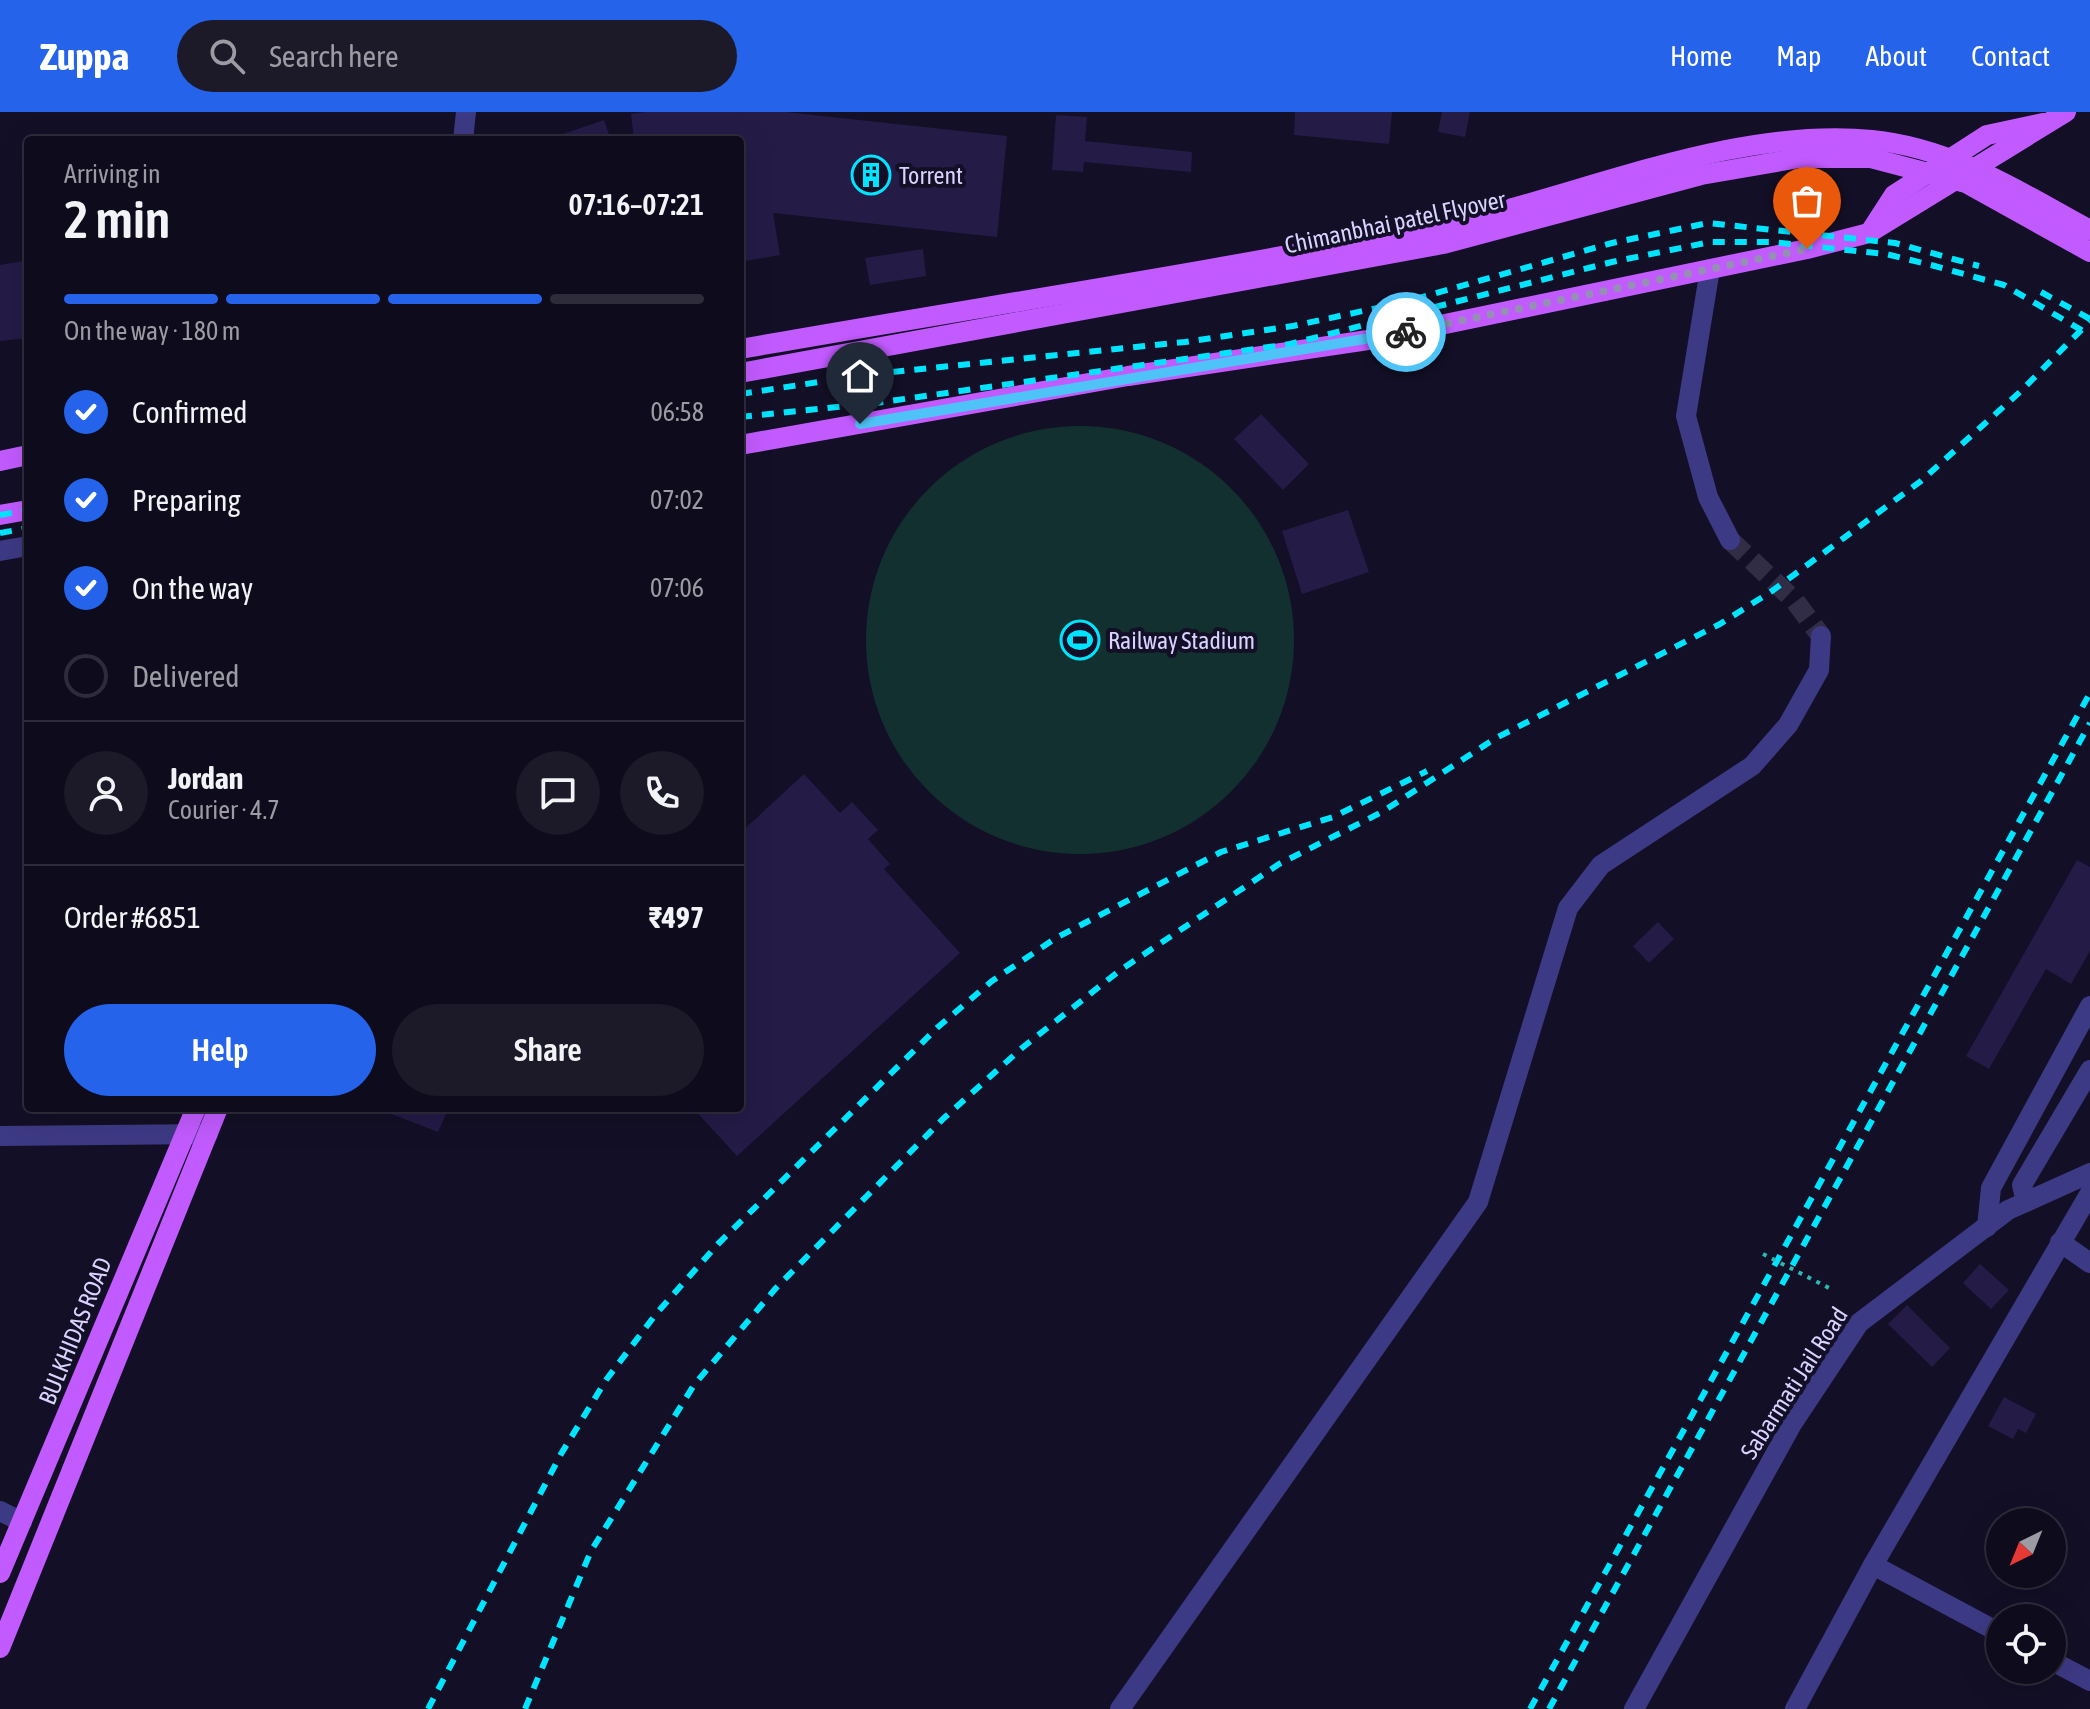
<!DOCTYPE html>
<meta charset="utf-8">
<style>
:root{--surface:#0e0b1c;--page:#1c1929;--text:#f1f3f6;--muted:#9b9ba3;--line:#2e2b3b;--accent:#2563eb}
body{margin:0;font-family:"Asap Condensed",sans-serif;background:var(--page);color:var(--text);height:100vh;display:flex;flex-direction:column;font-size:30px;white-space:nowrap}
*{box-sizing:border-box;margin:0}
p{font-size:26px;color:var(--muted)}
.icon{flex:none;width:44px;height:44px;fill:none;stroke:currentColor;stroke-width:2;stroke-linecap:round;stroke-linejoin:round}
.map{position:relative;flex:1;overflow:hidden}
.panel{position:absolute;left:24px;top:24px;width:720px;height:976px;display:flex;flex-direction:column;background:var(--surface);border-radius:8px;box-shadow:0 8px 32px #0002,0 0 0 2px var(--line)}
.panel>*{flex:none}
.needle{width:52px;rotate:223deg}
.controls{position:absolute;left:1986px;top:1396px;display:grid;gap:16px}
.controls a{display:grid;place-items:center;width:80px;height:80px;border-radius:50%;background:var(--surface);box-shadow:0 8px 32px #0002,0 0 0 2px var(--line);font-size:40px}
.pin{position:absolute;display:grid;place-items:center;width:68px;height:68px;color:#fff;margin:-82px -34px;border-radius:50% 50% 50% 0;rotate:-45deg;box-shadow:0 0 8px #0007}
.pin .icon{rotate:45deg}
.courier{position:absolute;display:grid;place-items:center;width:80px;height:80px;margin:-40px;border:6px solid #4fc3f7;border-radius:50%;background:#fff;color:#222;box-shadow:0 2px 10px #0007}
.summary em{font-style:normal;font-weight:600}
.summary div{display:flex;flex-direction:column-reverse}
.summary{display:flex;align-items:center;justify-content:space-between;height:136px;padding:0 40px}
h1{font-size:52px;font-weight:600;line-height:60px}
.bar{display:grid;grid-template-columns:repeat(4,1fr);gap:12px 8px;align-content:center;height:96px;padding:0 40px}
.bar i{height:10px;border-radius:6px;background:var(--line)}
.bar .on{background:var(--accent)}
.bar p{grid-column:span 4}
.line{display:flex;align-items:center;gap:20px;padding:0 40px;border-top:2px solid var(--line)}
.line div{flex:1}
.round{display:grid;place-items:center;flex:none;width:84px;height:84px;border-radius:42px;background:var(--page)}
ol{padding:0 40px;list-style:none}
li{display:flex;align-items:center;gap:24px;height:88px}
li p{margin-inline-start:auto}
li .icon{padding:8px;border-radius:50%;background:var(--accent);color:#fff;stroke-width:4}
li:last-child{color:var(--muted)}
li i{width:44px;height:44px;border:4px solid var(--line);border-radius:50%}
.cta{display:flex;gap:16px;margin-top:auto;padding:16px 40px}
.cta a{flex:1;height:92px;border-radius:48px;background:var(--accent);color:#fff;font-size:32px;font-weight:600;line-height:92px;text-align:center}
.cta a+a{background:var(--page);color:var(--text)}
header{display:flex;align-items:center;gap:48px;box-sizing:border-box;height:112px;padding:0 40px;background:var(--accent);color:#fff}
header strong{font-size:38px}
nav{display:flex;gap:44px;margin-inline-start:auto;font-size:28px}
.search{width:560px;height:72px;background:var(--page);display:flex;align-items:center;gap:20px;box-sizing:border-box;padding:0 28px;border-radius:44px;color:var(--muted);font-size:30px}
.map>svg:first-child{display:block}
.green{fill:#12302f}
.building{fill:#241b47}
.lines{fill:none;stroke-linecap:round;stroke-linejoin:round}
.minor-tunnel{stroke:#312d47;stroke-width:20;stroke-dasharray:20 10;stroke-linecap:butt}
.minor{stroke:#3d3a85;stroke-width:20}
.major{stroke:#c25bff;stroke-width:20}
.rail{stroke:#00e5ff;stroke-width:6;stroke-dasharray:12 10;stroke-linecap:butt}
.path-bridge{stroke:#2fb8b0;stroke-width:4;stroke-dasharray:4 6;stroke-linecap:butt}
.major-bridge{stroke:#c25bff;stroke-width:20}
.done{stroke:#948fb3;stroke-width:8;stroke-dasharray:0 14.4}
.route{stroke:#4fc3f7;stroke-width:10}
.labels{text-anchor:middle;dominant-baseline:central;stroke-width:8;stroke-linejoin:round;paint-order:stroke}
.poi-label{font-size:24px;fill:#d9d4ff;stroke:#130f26;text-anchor:start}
.street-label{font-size:24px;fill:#d9d4ff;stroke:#130f26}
</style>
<header>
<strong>Zuppa</strong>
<div class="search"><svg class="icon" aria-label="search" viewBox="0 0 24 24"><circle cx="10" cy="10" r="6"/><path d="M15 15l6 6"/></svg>Search here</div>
<nav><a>Home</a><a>Map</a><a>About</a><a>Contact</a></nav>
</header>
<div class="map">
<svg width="2090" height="1597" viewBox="0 0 2090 1597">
<rect width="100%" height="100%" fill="#130f26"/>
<circle class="green" cx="1080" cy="528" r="214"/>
<g class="building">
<path d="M645 0H786L1007 24 997 125 773 101 780 143 740 150V28H634L631 2Z"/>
<path d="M1295 0H1392L1389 32 1294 23Z"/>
<path d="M1442 0H1470L1465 25 1438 20Z"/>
<path d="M1056 3 1087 5 1085 29 1192 40 1191 60 1084 50 1083 60 1052 58Z"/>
<path d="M604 8 611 28H554V25Z"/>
<path d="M923 137 926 164 870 173 865 146Z"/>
<path d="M28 148V226L0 229V153Z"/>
<path d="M1261 302 1309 352 1283 378 1234 327Z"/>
<path d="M1348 398 1369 460 1302 482 1282 419Z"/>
<path d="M804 662 840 701 852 690 878 718 868 727 890 752 884 757 960 841 737 1044 693 996H740V721Z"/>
<path d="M2077 748 2090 755V839L2071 872 2046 857 1989 957 1966 944Z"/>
<path d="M1658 810 1674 827 1649 851 1633 834Z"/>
<path d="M376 996H433L446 1002 438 1020Z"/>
<path d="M1980 1152 2009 1178 1991 1197 1963 1171Z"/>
<path d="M1907 1193 1950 1236 1932 1255 1888 1212Z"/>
<path d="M2004 1285 2036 1302 2026 1321 2018 1317 2013 1327 1988 1314Z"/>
</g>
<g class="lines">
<path class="minor-tunnel" d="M1730 428 1795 489 1821 524"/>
<g class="minor">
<path d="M463 28 466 0"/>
<path d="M1710 157 1686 304 1708 385 1730 428"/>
<path d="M0 439 28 434"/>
<path d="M0 1024 208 1022"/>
<path d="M2026 1090 2022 1073 2090 958"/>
<path d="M1987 1115 1991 1076 2090 894"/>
<path d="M2060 1130 2090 1151"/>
<path d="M0 1399 22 1410"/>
<path d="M1873 1453 2000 1521"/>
<path d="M2052 1549 2090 1569"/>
<path d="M1120 1597 1478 1090 1568 796 1601 753 1752 654 1788 613 1819 558 1821 524"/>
<path d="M1634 1597 1792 1312 1859 1211 2008 1098 2090 1061"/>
<path d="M1795 1597 1873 1453 2090 1081"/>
</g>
<g class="major">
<path d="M1872 117 1894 83 1987 23 2043 11"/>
<path d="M740 333 1128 264 1368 228 1807 137 1869 121 2066 0"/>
<path d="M0 349 28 343"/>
<path d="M0 403 28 398"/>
<path d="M0 1461 196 996"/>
<path d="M0 1536 218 996"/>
</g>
<g class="rail">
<path d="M2041 180 2090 207"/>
<path d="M740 282 872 262 1185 230 1293 214 1405 190 1612 131 1708 111 1895 131 1979 154"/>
<path d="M740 305 876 291 1290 232 1612 150 1710 130H1771L1886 142 1931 153 2004 173 2090 223"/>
<path d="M0 403 28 398"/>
<path d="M0 421 28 416"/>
<path d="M428 1597 561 1342 606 1268 656 1202 718 1132 938 915 992 869 1056 826 1221 740 1333 705 1427 659"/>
<path d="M525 1597 591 1439 694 1273 776 1176 944 1006 1022 936 1119 859 1279 752 1382 700 1496 626 1720 512 1772 479 1921 369 2021 279 2090 209"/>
<path d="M1530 1597 2090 581"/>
<path d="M1549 1597 2090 611"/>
</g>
<path class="path-bridge" d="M1763 1142 1829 1176"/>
<g class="major-bridge">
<path d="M740 237C972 196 1205 161 1435 115 1575 87 1728 14 1872 28 1953 36 2020 80 2090 118"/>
<path d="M740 261 1443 132 1701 63 1799 46H1871L1966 71 2090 140"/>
</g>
</g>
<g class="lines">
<path class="done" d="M1406 220 1807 137"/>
<path class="route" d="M860 312 1406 220"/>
</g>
<defs>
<g id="building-ring" transform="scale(2)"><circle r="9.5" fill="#130f26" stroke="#00e5ff" stroke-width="1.5"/><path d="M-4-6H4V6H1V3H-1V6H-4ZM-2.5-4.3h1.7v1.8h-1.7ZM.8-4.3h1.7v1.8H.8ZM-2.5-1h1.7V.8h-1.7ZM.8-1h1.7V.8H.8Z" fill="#00e5ff"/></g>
<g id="stadium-ring" transform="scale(2)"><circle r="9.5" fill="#130f26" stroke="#00e5ff" stroke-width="1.5"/><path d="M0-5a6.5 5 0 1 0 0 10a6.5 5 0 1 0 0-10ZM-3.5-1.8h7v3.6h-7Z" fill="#00e5ff"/></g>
</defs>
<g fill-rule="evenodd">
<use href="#building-ring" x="871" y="63"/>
<use href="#stadium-ring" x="1080" y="528"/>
</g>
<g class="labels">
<g class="poi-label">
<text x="899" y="63">Torrent</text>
<text x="1108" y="528">Railway Stadium</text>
</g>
<g class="street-label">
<text transform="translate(1395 110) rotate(-12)">Chimanbhai patel Flyover</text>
<text transform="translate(75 1219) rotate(-68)">BULKHIDAS ROAD</text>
<text transform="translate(1794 1271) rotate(-57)">Sabarmati Jail Road</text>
</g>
</g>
</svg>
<div class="controls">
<a><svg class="needle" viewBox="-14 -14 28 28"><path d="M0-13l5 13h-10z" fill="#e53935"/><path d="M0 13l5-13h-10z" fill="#9b9ba3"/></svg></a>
<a><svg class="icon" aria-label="locate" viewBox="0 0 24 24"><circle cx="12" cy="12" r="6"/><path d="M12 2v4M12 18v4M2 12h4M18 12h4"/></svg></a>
</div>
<div class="pin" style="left:1807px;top:137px;background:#ea580c"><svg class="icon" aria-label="bag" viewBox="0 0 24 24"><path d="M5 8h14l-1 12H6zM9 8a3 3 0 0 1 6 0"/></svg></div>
<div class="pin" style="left:860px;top:312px;background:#1f2937"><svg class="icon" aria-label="home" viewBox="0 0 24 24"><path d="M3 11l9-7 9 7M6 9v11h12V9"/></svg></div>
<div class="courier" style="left:1406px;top:220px"><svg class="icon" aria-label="bike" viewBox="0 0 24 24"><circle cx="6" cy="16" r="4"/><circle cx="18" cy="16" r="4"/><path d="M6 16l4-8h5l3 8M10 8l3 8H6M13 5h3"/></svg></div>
<section class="panel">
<div class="summary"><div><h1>2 min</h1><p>Arriving in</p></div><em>07:16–07:21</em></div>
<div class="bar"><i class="on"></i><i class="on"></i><i class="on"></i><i></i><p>On the way · 180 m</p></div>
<ol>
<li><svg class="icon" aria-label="check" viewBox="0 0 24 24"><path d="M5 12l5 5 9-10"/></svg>Confirmed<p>06:58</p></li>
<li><svg class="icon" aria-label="check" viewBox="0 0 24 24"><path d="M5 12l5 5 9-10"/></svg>Preparing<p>07:02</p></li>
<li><svg class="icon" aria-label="check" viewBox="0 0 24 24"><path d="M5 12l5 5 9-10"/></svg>On the way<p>07:06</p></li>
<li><i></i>Delivered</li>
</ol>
<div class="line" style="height:144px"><a class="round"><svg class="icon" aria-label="person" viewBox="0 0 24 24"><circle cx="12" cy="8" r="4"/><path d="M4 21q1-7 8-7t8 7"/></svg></a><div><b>Jordan</b><p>Courier · 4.7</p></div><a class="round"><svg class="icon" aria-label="chat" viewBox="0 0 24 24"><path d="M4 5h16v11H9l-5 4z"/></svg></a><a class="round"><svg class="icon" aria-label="phone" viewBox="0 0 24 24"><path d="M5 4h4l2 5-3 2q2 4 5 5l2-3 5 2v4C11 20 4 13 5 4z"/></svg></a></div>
<div class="line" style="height:104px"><div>Order #6851</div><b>₹497</b></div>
<div class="cta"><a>Help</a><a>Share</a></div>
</section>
</div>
